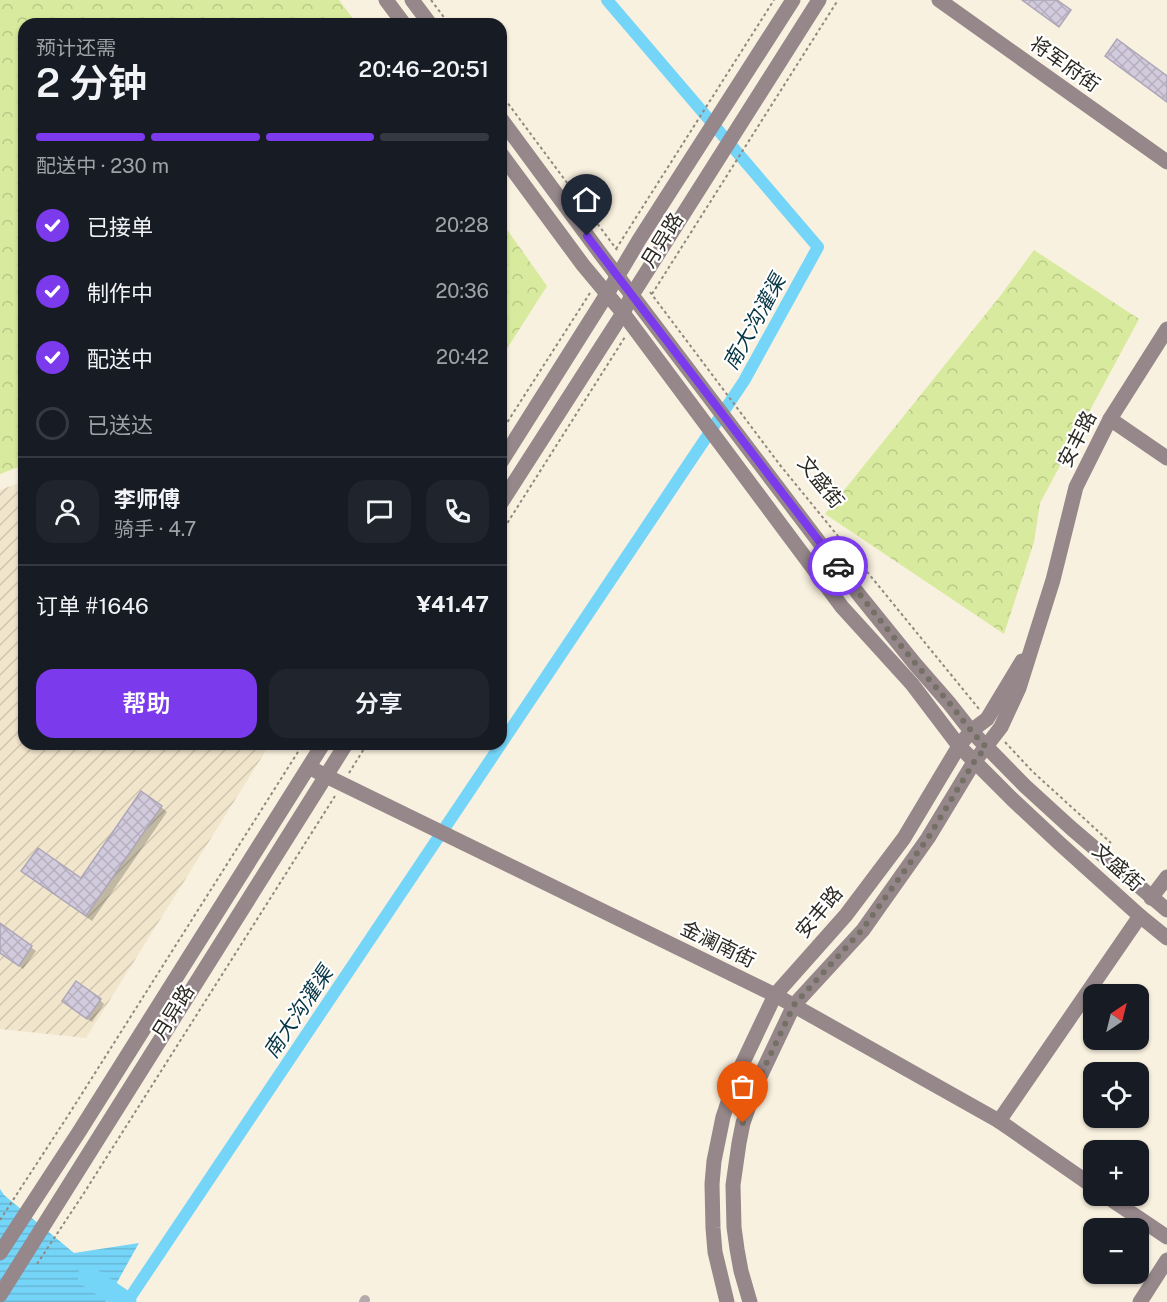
<!DOCTYPE html>
<html lang="zh">
<meta charset="utf-8">
<style>
:root{--surface:#171b24;--page:#20242c;--text:#f1f3f6;--muted:#9ea1a6;--line:#363941;--accent:#7c3aed}
body{margin:0;font-family:"Public Sans","Noto Sans SC",sans-serif;background:var(--page);color:var(--text);height:100vh;display:flex;flex-direction:column;font-size:22px;white-space:nowrap}
*{box-sizing:border-box;margin:0}
p{font-size:20px;color:var(--muted)}
.icon{flex:none;width:33px;height:33px;fill:none;stroke:currentColor;stroke-width:2;stroke-linecap:round;stroke-linejoin:round}
.map{position:relative;flex:1;overflow:hidden}
.sheet{position:absolute;left:18px;top:18px;width:489px;height:732px;display:flex;flex-direction:column;background:var(--surface);border-radius:18px;box-shadow:0 2px 4px #0004}
.sheet>*{flex:none}
.needle{width:39px;rotate:35deg}
.controls{position:absolute;left:1083px;top:984px;display:grid;gap:12px}
.controls a{display:grid;place-items:center;width:66px;height:66px;border-radius:12px;background:var(--surface);box-shadow:0 2px 4px #0004;font-size:30px}
.pin{position:absolute;display:grid;place-items:center;width:51px;height:51px;color:#fff;margin:-62px -26px;border-radius:50% 50% 50% 0;rotate:-45deg;box-shadow:0 0 6px #0007}
.pin .icon{rotate:45deg}
.courier{position:absolute;display:grid;place-items:center;width:60px;height:60px;margin:-30px;border:4px solid #7c3aed;border-radius:50%;background:#fff;color:#222;box-shadow:0 2px 8px #0007}
.overview em{font-style:normal;font-weight:600}
.overview div{display:flex;flex-direction:column-reverse}
.overview{display:flex;align-items:center;justify-content:space-between;height:102px;padding:0 18px}
h1{font-size:39px;font-weight:600;line-height:45px}
.bar{display:grid;grid-template-columns:repeat(4,1fr);gap:9px 6px;align-content:center;height:72px;padding:0 18px}
.bar i{height:8px;border-radius:4px;background:var(--line)}
.bar .current{background:var(--accent)}
.bar p{grid-column:span 4}
.line{display:flex;align-items:center;gap:15px;padding:0 18px;border-top:2px solid var(--line)}
.line div{flex:1}
.round{display:grid;place-items:center;flex:none;width:63px;height:63px;border-radius:18px;background:var(--page)}
ol{padding:0 18px;list-style:none}
li{display:flex;align-items:center;gap:18px;height:66px}
li p{margin-inline-start:auto}
li .icon{padding:6px;border-radius:50%;background:var(--accent);color:#fff;stroke-width:4}
li:last-child{color:var(--muted)}
li i{width:33px;height:33px;border:3px solid var(--line);border-radius:50%}
.cta{display:flex;gap:12px;margin-top:auto;padding:12px 18px}
.cta a{flex:1;height:69px;border-radius:18px;background:var(--accent);color:#fff;font-size:24px;font-weight:600;line-height:69px;text-align:center}
.cta a+a{background:var(--page);color:var(--text)}
.map>svg:first-child{display:block}
.industrial{fill:url(#industrial-furrows)}
.forest{fill:url(#forest-crowns)}
.water{fill:url(#water-rules)}
.shadow{fill:#0003}
.lines{fill:none;stroke-linecap:round;stroke-linejoin:round}
.canal{stroke:#75d5f8;stroke-width:12}
.river{stroke:#75d5f8;stroke-width:21}
.building{fill:url(#building-cross-hatch);stroke:#ada6b8;stroke-width:1.5}
.path{stroke:#908a7e;stroke-width:2;stroke-dasharray:3 3;stroke-linecap:butt}
.street{stroke:#b4aaac;stroke-width:10}
.secondary{stroke:#95878a;stroke-width:15}
.done{stroke:#747065;stroke-width:6;stroke-dasharray:0 10.8}
.route{stroke:#7c3aed;stroke-width:8}
.labels{text-anchor:middle;dominant-baseline:central;stroke-width:4.5;stroke-linejoin:round;paint-order:stroke}
.street-label{font-size:20px;fill:#2d2a23;stroke:#fff}
.water-label{font-size:21px;font-style:italic;fill:#063543;stroke:#fff}
</style>
<div class="map">
<svg width="1167" height="1302" viewBox="0 0 1167 1302">
<defs>
<pattern id="industrial-furrows" width="10" height="10" patternUnits="userSpaceOnUse" patternTransform="scale(1.5)"><rect width="10" height="10" fill="#f1e6cc"/><path d="M-1 1l2-2M0 10L10 0M9 11l2-2" fill="none" stroke="#cfc5af"/></pattern>
<pattern id="forest-crowns" width="20" height="18" patternUnits="userSpaceOnUse" patternTransform="scale(1.5)"><rect width="20" height="18" fill="#d8ea9d"/><path d="M2 6a3 3 0 1 1 6 0M12 15a3 3 0 1 1 6 0" fill="none" stroke="#bac987"/></pattern>
<pattern id="water-rules" width="6" height="5" patternUnits="userSpaceOnUse" patternTransform="scale(1.5)"><rect width="6" height="5" fill="#75d5f8"/><path d="M0 2.5h6" fill="none" stroke="#66b7d4"/></pattern>
<pattern id="building-cross-hatch" width="8" height="8" patternUnits="userSpaceOnUse" patternTransform="scale(1.5)"><rect width="8" height="8" fill="#d2cbdd"/><path d="M0 0l8 8M0 8l8-8" fill="none" stroke="#b5aebd"/></pattern>
</defs>
<rect width="100%" height="100%" fill="#f9f1df"/>
<path class="industrial" d="M24 481V744H270L86 1038 0 1029V490Z"/>
<g class="forest">
<path d="M0 0H339L357 24H24V465L0 474Z"/>
<path d="M501 221 547 286 501 358Z"/>
<path d="M1034 250 1139 319 1040 503 1034 542 1004 634 825 514 1001 295Z"/>
</g>
<path class="water" d="M0 1189 4 1195 74 1253 139 1243 106 1302H0Z"/>
<g class="shadow">
<path d="M161 807 167 812 92 921 29 877 23 871 82 880Z"/>
<path d="M0 925 36 951 23 969 0 952Z"/>
<path d="M100 1000 104 1004 92 1022 68 1005Z"/>
</g>
<g class="lines">
<g class="canal">
<path d="M501 744 744 381 818 247 607 0"/>
<path d="M127 1302 501 744"/>
</g>
<path class="river" d="M88 1276 126 1302"/>
</g>
<g class="building">
<path d="M1022 0H1057L1071 10 1059 27Z"/>
<path d="M1117 39 1167 76V102L1105 56Z"/>
<path d="M141 791 162 806 86 916 21 871 38 848 81 878Z"/>
<path d="M0 923 32 946 19 966 0 953Z"/>
<path d="M76 981 101 999 87 1019 62 1001Z"/>
</g>
<g class="lines">
<g class="path">
<path d="M431 0 449 24"/>
<path d="M501 94 617 250"/>
<path d="M616 249 774 0"/>
<path d="M650 292 780 465 979 709"/>
<path d="M652 294 838 0"/>
<path d="M501 432 590 293"/>
<path d="M501 533 625 337"/>
<path d="M1005 742 1032 771 1111 843"/>
<path d="M349 773 367 744"/>
<path d="M0 1220 71 1111 303 744"/>
<path d="M37 1264 84 1193 335 796"/>
</g>
<path class="street" d="M364 1302 365 1300"/>
<g class="secondary">
<path d="M386 0 404 24"/>
<path d="M412 0 430 24"/>
<path d="M939 0 1167 162"/>
<path d="M501 119 600 253 860 596 915 664 949 703 971 731 1025 786 1071 828 1167 910"/>
<path d="M501 154 583 265 623 313 842 607 912 684 959 746 1012 799 1058 842 1140 916 1167 938"/>
<path d="M1110 419 1167 458"/>
<path d="M501 462 607 294 639 240 793 0"/>
<path d="M501 503 623 313 632 295 819 0"/>
<path d="M309 767 326 776 775 995 999 1121 1094 1187"/>
<path d="M1151 898 1167 877"/>
<path d="M999 1121 1140 916"/>
<path d="M1106 1196 1167 1237"/>
<path d="M0 1253 79 1132 323 744"/>
<path d="M0 1295 346 744"/>
<path d="M727 1302 715 1252 713 1228 712 1184 714 1161 723 1117 737 1075 775 995 846 915 904 838 959 746 971 731 987 719 1022 661"/>
<path d="M750 1302 741 1271 737 1249 734 1227 733 1185 739 1143 743 1123 757 1083 794 1005 863 930 928 838 974 762 1001 727 1019 688 1053 580 1076 487 1110 419 1167 329"/>
<path d="M1140 1302 1167 1260"/>
</g>
</g>
<g class="lines">
<path class="done" d="M743 1123 757 1083 794 1005 862 930 928 838 974 762 986 747C971 732 960 716 947 700 909 657 873 612 838 566"/>
<path class="route" d="M587 236 838 566"/>
</g>
<g class="labels">
<g class="street-label">
<text transform="translate(1065 64) rotate(35)">将军府街</text>
<text transform="translate(662 240) rotate(-58)">月异路</text>
<text transform="translate(1077 439) rotate(-63)">安丰路</text>
<text transform="translate(821 482) rotate(51)">文盛街</text>
<text transform="translate(1118 867) rotate(42)">文盛街</text>
<text transform="translate(819 912) rotate(-50)">安丰路</text>
<text transform="translate(718 944) rotate(26)">金澜南街</text>
<text transform="translate(173 1012) rotate(-58)">月异路</text>
</g>
<g class="water-label">
<text transform="translate(754 322) rotate(-61)">南大沟灌渠</text>
<text transform="translate(298 1012) rotate(-56)">南大沟灌渠</text>
</g>
</g>
</svg>
<div class="controls">
<a><svg class="needle" viewBox="-14 -14 28 28"><path d="M0-13l5 13h-10z" fill="#e53935"/><path d="M0 13l5-13h-10z" fill="#9ea1a6"/></svg></a>
<a><svg class="icon" aria-label="locate" viewBox="0 0 24 24"><circle cx="12" cy="12" r="6"/><path d="M12 2v4M12 18v4M2 12h4M18 12h4"/></svg></a>
<a>+</a>
<a>−</a>
</div>
<div class="pin" style="left:743px;top:1123px;background:#ea580c"><svg class="icon" aria-label="bag" viewBox="0 0 24 24"><path d="M5 8h14l-1 12H6zM9 8a3 3 0 0 1 6 0"/></svg></div>
<div class="pin" style="left:587px;top:236px;background:#1f2937"><svg class="icon" aria-label="home" viewBox="0 0 24 24"><path d="M3 11l9-7 9 7M6 9v11h12V9"/></svg></div>
<div class="courier" style="left:838px;top:566px"><svg class="icon" aria-label="car" viewBox="0 0 24 24"><path d="M5 17H2v-5l4-1 3-4h7l3 4 3 1v5h-3M9 17h6M6 11h13"/><circle cx="7" cy="17" r="2"/><circle cx="17" cy="17" r="2"/></svg></div>
<section class="sheet">
<div class="overview"><div><h1>2 分钟</h1><p>预计还需</p></div><em>20:46–20:51</em></div>
<div class="bar"><i class="current"></i><i class="current"></i><i class="current"></i><i></i><p>配送中 · 230 m</p></div>
<ol>
<li><svg class="icon" aria-label="check" viewBox="0 0 24 24"><path d="M5 12l5 5 9-10"/></svg>已接单<p>20:28</p></li>
<li><svg class="icon" aria-label="check" viewBox="0 0 24 24"><path d="M5 12l5 5 9-10"/></svg>制作中<p>20:36</p></li>
<li><svg class="icon" aria-label="check" viewBox="0 0 24 24"><path d="M5 12l5 5 9-10"/></svg>配送中<p>20:42</p></li>
<li><i></i>已送达</li>
</ol>
<div class="line" style="height:108px"><a class="round"><svg class="icon" aria-label="person" viewBox="0 0 24 24"><circle cx="12" cy="8" r="4"/><path d="M4 21q1-7 8-7t8 7"/></svg></a><div><b>李师傅</b><p>骑手 · 4.7</p></div><a class="round"><svg class="icon" aria-label="chat" viewBox="0 0 24 24"><path d="M4 5h16v11H9l-5 4z"/></svg></a><a class="round"><svg class="icon" aria-label="phone" viewBox="0 0 24 24"><path d="M5 4h4l2 5-3 2q2 4 5 5l2-3 5 2v4C11 20 4 13 5 4z"/></svg></a></div>
<div class="line" style="height:78px"><div>订单 #1646</div><b>¥41.47</b></div>
<div class="cta"><a>帮助</a><a>分享</a></div>
</section>
</div>
